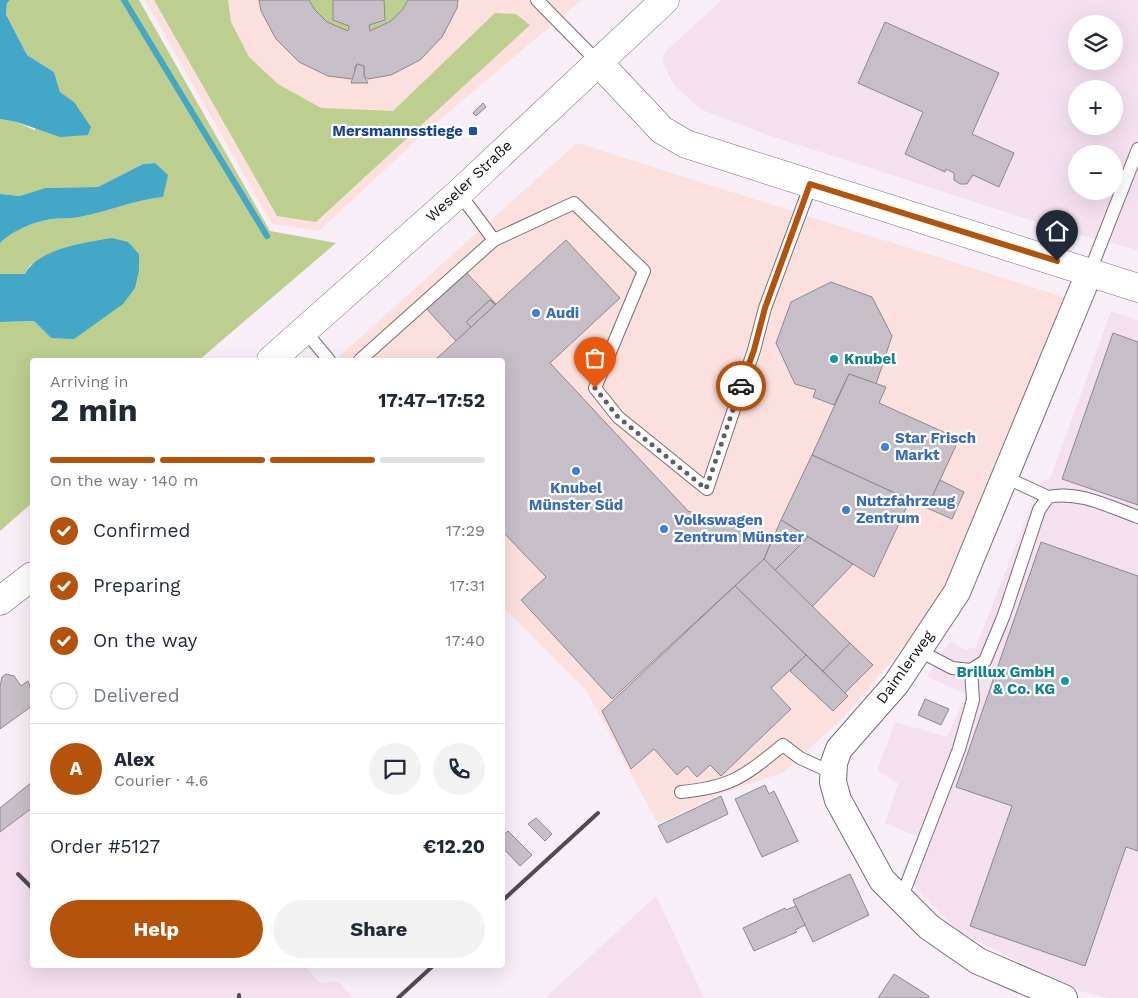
<!DOCTYPE html>
<meta charset="utf-8">
<style>
:root{--surface:#fff;--page:#f2f2f3;--text:#1f2937;--muted:#747a83;--line:#e0e1e3;--accent:#b45309}
body{margin:0;font-family:"Work Sans",sans-serif;background:var(--page);color:var(--text);height:100vh;display:flex;flex-direction:column;font-size:19px;white-space:nowrap}
*{box-sizing:border-box;margin:0}
p{font-size:16px;color:var(--muted)}
.icon{flex:none;width:28px;height:28px;fill:none;stroke:currentColor;stroke-width:2;stroke-linecap:round;stroke-linejoin:round}
.map{position:relative;flex:1;overflow:hidden}
.sheet{position:absolute;left:30px;top:358px;width:475px;height:610px;display:flex;flex-direction:column;background:var(--surface);border-radius:5px;box-shadow:0 5px 20px #0002}
.sheet>*{flex:none}
.tools{position:absolute;left:1068px;top:15px;display:grid;gap:10px}
.tools a{display:grid;place-items:center;width:55px;height:55px;border-radius:50%;background:var(--surface);box-shadow:0 5px 20px #0002;font-size:25px}
.pin{position:absolute;display:grid;place-items:center;width:42px;height:42px;color:#fff;margin:-51px -21px;border-radius:50% 50% 50% 0;rotate:-45deg;box-shadow:0 0 5px #0007}
.pin .icon{rotate:45deg}
.courier{position:absolute;display:grid;place-items:center;width:50px;height:50px;margin:-25px;border:4px solid #b45309;border-radius:50%;background:#fff;color:#222;box-shadow:0 1px 6px #0007}
.summary em{font-style:normal;font-weight:700}
.summary div{display:flex;flex-direction:column-reverse}
.summary{display:flex;align-items:center;justify-content:space-between;height:85px;padding:0 20px}
h1{font-size:32px;font-weight:700;line-height:38px}
.bar{display:grid;grid-template-columns:repeat(4,1fr);gap:8px 5px;align-content:center;height:60px;padding:0 20px}
.bar i{height:6px;border-radius:4px;background:var(--line)}
.bar .on{background:var(--accent)}
.bar p{grid-column:span 4}
.line{display:flex;align-items:center;gap:12px;padding:0 20px;border-top:1px solid var(--line)}
.line div{flex:1}
.round{display:grid;place-items:center;flex:none;width:52px;height:52px;border-radius:26px;background:var(--page)}
ol{padding:0 20px;list-style:none}
li{display:flex;align-items:center;gap:15px;height:55px}
li p{margin-inline-start:auto}
li .icon{padding:5px;border-radius:50%;background:var(--accent);color:#fff;stroke-width:4}
li:last-child{color:var(--muted)}
li i{width:28px;height:28px;border:2px solid var(--line);border-radius:50%}
.primary-button{display:flex;gap:10px;margin-top:auto;padding:10px 20px}
.primary-button a{flex:1;height:58px;border-radius:30px;background:var(--accent);color:#fff;font-size:20px;font-weight:700;line-height:58px;text-align:center}
.primary-button a+a{background:var(--page);color:var(--text)}
.map>svg:first-child{display:block}
.commercial{fill:#fbe0dd}
.industrial{fill:#f5e0f0;fill-rule:evenodd}
.green{fill:#bccf8e}
.water{fill:#43a7c7}
.lines{fill:none;stroke-linecap:round;stroke-linejoin:round}
.stream{stroke:#43a7c7;stroke-width:6}
.building{fill:#c7bfc8;stroke:#8e878f}
.lane-casing{stroke:#776f77;stroke-width:14}
.street-casing{stroke:#776f77;stroke-width:28}
.secondary-casing{stroke:#776f77;stroke-width:29}
.lane{stroke:#fff;stroke-width:12}
.street{stroke:#fff;stroke-width:26}
.secondary{stroke:#fff;stroke-width:28}
.rail{stroke:#4f4b4f;stroke-width:4}
.done{stroke:#635e63;stroke-width:5;stroke-dasharray:0 9}
.route{stroke:#b45309;stroke-width:6}
.transit-dot{fill:#1a4fb4;stroke:#fff;stroke-width:2}
.shop-dot{fill:#3f7fe0;stroke:#fff;stroke-width:2}
.culture-dot{fill:#0f9aa8;stroke:#fff;stroke-width:2}
.labels{text-anchor:middle;dominant-baseline:central;stroke-width:4.5;stroke-linejoin:round;paint-order:stroke}
.transit-label{font-size:15px;font-weight:bold;fill:#164399;stroke:#fff;text-anchor:end}
.street-label{font-size:15px;fill:#131013;stroke:#fff}
.shop-label{font-size:15px;font-weight:bold;fill:#366cbe;stroke:#fff;text-anchor:start}
.culture-label{font-size:15px;font-weight:bold;fill:#0d838f;stroke:#fff;text-anchor:start}
</style>
<div class="map">
<svg width="1138" height="998" viewBox="0 0 1138 998">
<rect width="100%" height="100%" fill="#f7eef7"/>
<g class="commercial">
<path d="M145 0H581L423 134 319 231 272 224Z"/>
<path d="M577 143 1073 300 947 595 845 716 784 772 720 794 658 824 586 690 503 607 502 360H335Z"/>
</g>
<g class="industrial">
<path d="M722 0H1138V250L1058 229 768 135 700 109 673 84 664 65 663 57 667 50ZM1076 24H1114V61H1076ZM1076 89H1114V126H1076ZM1076 154H1114V191H1076Z"/>
<path d="M1111 311 1138 320V998H1107L1083 992 962 934 901 873 920 838 885 823 898 783 877 770 895 722 947 737 966 695 927 676 950 641 965 650 976 647 1040 483 1050 479Z"/>
<path d="M32 782V965H304L320 983 338 981 353 998H0V807Z"/>
<path d="M656 896 704 998H545Z"/>
</g>
<g class="green">
<path d="M10 0H139L270 231 336 243 199 360H32V503L0 531V322L34 321 51 338 77 245 30 265 25 274H0V243C12 231 35 221 52 219 61 218 71 219 79 217 108 212 133 200 163 197L155 163 143 164 98 187 45 188 20 196 0 194V119L17 122 34 130 74 102 60 92 54 72 27 55 6 13 7 3Z"/>
<path d="M154 0H228L231 22 249 57 278 84 321 108 393 111 495 13 516 14 530 25 316 222 277 216Z"/>
<path d="M309 0H333V20L349 26 348 31C330 28 317 15 309 0Z"/>
<path d="M384 0H408C400 15 387 27 370 31L369 25 384 20Z"/>
</g>
<g class="water">
<path d="M0 0H10L7 3 6 14 27 55 54 72 60 92 74 102 91 127 88 135 60 137 17 122 0 119Z"/>
<path d="M155 163 168 175 163 197C133 200 108 212 79 217 71 219 61 218 52 219 35 221 12 231 0 243V194L20 196 45 188 98 187 143 164Z"/>
<path d="M112 238 128 242 139 254V270L135 288 123 304 74 339 51 338 34 321 0 322V274H25C39 248 84 243 112 238Z"/>
</g>
<g class="lines">
<path class="stream" d="M124 0 267 236"/>
</g>
<g class="building">
<path d="M259 0H309L315 10 327 22 348 31 349 26 333 20V0H384L385 20 369 25 370 31 391 21 403 9 408 0H458L457 8 442 37 420 60 391 75 368 79 364 76V66L357 64 355 66V76L352 79 328 76 299 62 276 39 261 11Z"/>
<path d="M885 22 999 73 972 134 1014 153 999 187 973 175 967 184H960L954 180V173L946 169 945 172 905 154 923 112 858 83Z"/>
<path d="M357 64 364 66V76L368 83H351Z"/>
<path d="M483 103 486 107 476 116 473 113Z"/>
<path d="M566 240 620 298 550 363 688 511 772 540 764 559 612 699 521 600 546 577 502 531V360H435Z"/>
<path d="M463 269 496 304 490 300 466 322 471 327 456 341 424 306Z"/>
<path d="M831 282 872 297 892 336 876 384 849 374 834 405 813 397 816 390 795 384 776 343 791 302Z"/>
<path d="M490 300 495 305 471 327 466 322Z"/>
<path d="M1113 333 1138 342V505L1062 479Z"/>
<path d="M849 374 886 387 879 403 959 439 927 508 812 455Z"/>
<path d="M812 455 910 500 874 577 781 520Z"/>
<path d="M940 480 964 492 952 519 927 508Z"/>
<path d="M781 520 808 537 775 570 764 559Z"/>
<path d="M808 537 853 564 812 607 775 570Z"/>
<path d="M1041 542 1138 576V851L1126 847 1085 966 970 926 1012 806 956 787Z"/>
<path d="M764 559 850 643 823 671 735 586Z"/>
<path d="M735 586 806 655 771 688 791 709 721 776 710 765 697 777 687 766 677 775 654 749 631 769 602 711Z"/>
<path d="M850 643 873 665 845 693 823 671Z"/>
<path d="M806 655 848 696 833 711 790 671Z"/>
<path d="M6 674 14 676 21 686 28 681 32 691V706L0 729V686L2 677Z"/>
<path d="M925 699 949 709 941 725 918 715Z"/>
<path d="M32 782V808L0 832V808Z"/>
<path d="M765 785 769 794 774 791 798 841 762 857 735 799Z"/>
<path d="M721 796 728 814 667 843 658 826Z"/>
<path d="M536 818 552 834 545 841 528 824Z"/>
<path d="M508 831 532 855 520 866 502 847V836Z"/>
<path d="M850 874 869 915 813 942 793 900Z"/>
<path d="M796 906 805 925 795 930 797 932 754 951 743 928 785 908 786 910Z"/>
<path d="M894 974 929 996 928 998H878Z"/>
</g>
<g class="lines">
<g class="lane-casing">
<g id="lane">
<path d="M537 0 598 62"/>
<path d="M459 193 494 240"/>
<path d="M1090 271 1138 149"/>
<path d="M304 330 329 360"/>
<path d="M360 360 494 240 574 203 644 271 595 388 618 417 707 489 754 350 765 308 811 184"/>
<path d="M1005 477 1048 497"/>
<path d="M918 650 952 668 971 670 985 661 1004 615 1039 510 1048 497C1078 490 1110 507 1138 517"/>
<path d="M681 792C733 787 744 776 783 745L800 758 833 773"/>
<path d="M901 899 959 749 973 700 971 670"/>
</g>
</g>
<g class="street-casing">
<path id="street" d="M1064 998 978 961 929 927 882 880 838 800 833 782 834 763 839 749 896 684 957 592 1090 271"/>
</g>
<g class="secondary-casing">
<g id="secondary">
<path d="M598 62 662 130 686 144 1138 288"/>
<path d="M271 360 459 193 665 0"/>
<path d="M0 601 32 576"/>
</g>
</g>
<use href="#lane" class="lane"/>
<use href="#street" class="street"/>
<use href="#secondary" class="secondary"/>
<g class="rail">
<path d="M18 874 32 888"/>
<path d="M502 901 598 813"/>
<path d="M239 995V998"/>
<path d="M398 998 434 965"/>
</g>
</g>
<g class="lines">
<path class="done" d="M595 388 618 417 706 489 741 386"/>
<path class="route" d="M741 386 754 350 765 308 810 184 1057 261"/>
</g>
<rect class="transit-dot" x="468" y="126" width="10" height="10" rx="2.5"/>
<g class="shop-dot">
<circle cx="536" cy="313" r="5"/>
<circle cx="885" cy="447" r="5"/>
<circle cx="576" cy="471" r="5"/>
<circle cx="846" cy="510" r="5"/>
<circle cx="664" cy="529" r="5"/>
</g>
<g class="culture-dot">
<circle cx="834" cy="359" r="5"/>
<circle cx="1065" cy="681" r="5"/>
</g>
<g class="labels">
<g class="transit-label">
<text x="463" y="131">Mersmannsstiege</text>
</g>
<g class="street-label">
<text transform="translate(469 181) rotate(-43)">Weseler Straße</text>
<text transform="translate(905 667) rotate(-54)">Daimlerweg</text>
</g>
<g class="shop-label">
<text x="546" y="313">Audi</text>
<text x="895" y="438">Star Frisch<tspan x="895" dy="17">Markt</tspan></text>
<text x="576" y="488" text-anchor="middle">Knubel<tspan x="576" dy="17">Münster Süd</tspan></text>
<text x="856" y="501">Nutzfahrzeug<tspan x="856" dy="17">Zentrum</tspan></text>
<text x="674" y="520">Volkswagen<tspan x="674" dy="17">Zentrum Münster</tspan></text>
</g>
<g class="culture-label">
<text x="844" y="359">Knubel</text>
<text x="1055" y="672" text-anchor="end">Brillux GmbH<tspan x="1055" dy="17">&amp; Co. KG</tspan></text>
</g>
</g>
</svg>
<div class="tools">
<a><svg class="icon" aria-label="layers" viewBox="0 0 24 24"><path d="M12 4l9 5-9 5-9-5zM3 14l9 5 9-5"/></svg></a>
<a>+</a>
<a>−</a>
</div>
<div class="pin" style="left:595px;top:388px;background:#ea580c"><svg class="icon" aria-label="bag" viewBox="0 0 24 24"><path d="M5 8h14l-1 12H6zM9 8a3 3 0 0 1 6 0"/></svg></div>
<div class="pin" style="left:1057px;top:261px;background:#1f2937"><svg class="icon" aria-label="home" viewBox="0 0 24 24"><path d="M3 11l9-7 9 7M6 9v11h12V9"/></svg></div>
<div class="courier" style="left:741px;top:386px"><svg class="icon" aria-label="car" viewBox="0 0 24 24"><path d="M5 17H2v-5l4-1 3-4h7l3 4 3 1v5h-3M9 17h6M6 11h13"/><circle cx="7" cy="17" r="2"/><circle cx="17" cy="17" r="2"/></svg></div>
<section class="sheet">
<div class="summary"><div><h1>2 min</h1><p>Arriving in</p></div><em>17:47–17:52</em></div>
<div class="bar"><i class="on"></i><i class="on"></i><i class="on"></i><i></i><p>On the way · 140 m</p></div>
<ol>
<li><svg class="icon" aria-label="check" viewBox="0 0 24 24"><path d="M5 12l5 5 9-10"/></svg>Confirmed<p>17:29</p></li>
<li><svg class="icon" aria-label="check" viewBox="0 0 24 24"><path d="M5 12l5 5 9-10"/></svg>Preparing<p>17:31</p></li>
<li><svg class="icon" aria-label="check" viewBox="0 0 24 24"><path d="M5 12l5 5 9-10"/></svg>On the way<p>17:40</p></li>
<li><i></i>Delivered</li>
</ol>
<div class="line" style="height:90px"><b class="round" style="background:var(--accent);color:#fff">A</b><div><b>Alex</b><p>Courier · 4.6</p></div><a class="round"><svg class="icon" aria-label="chat" viewBox="0 0 24 24"><path d="M4 5h16v11H9l-5 4z"/></svg></a><a class="round"><svg class="icon" aria-label="phone" viewBox="0 0 24 24"><path d="M5 4h4l2 5-3 2q2 4 5 5l2-3 5 2v4C11 20 4 13 5 4z"/></svg></a></div>
<div class="line" style="height:65px"><div>Order #5127</div><b>€12.20</b></div>
<div class="primary-button"><a>Help</a><a>Share</a></div>
</section>
</div>
